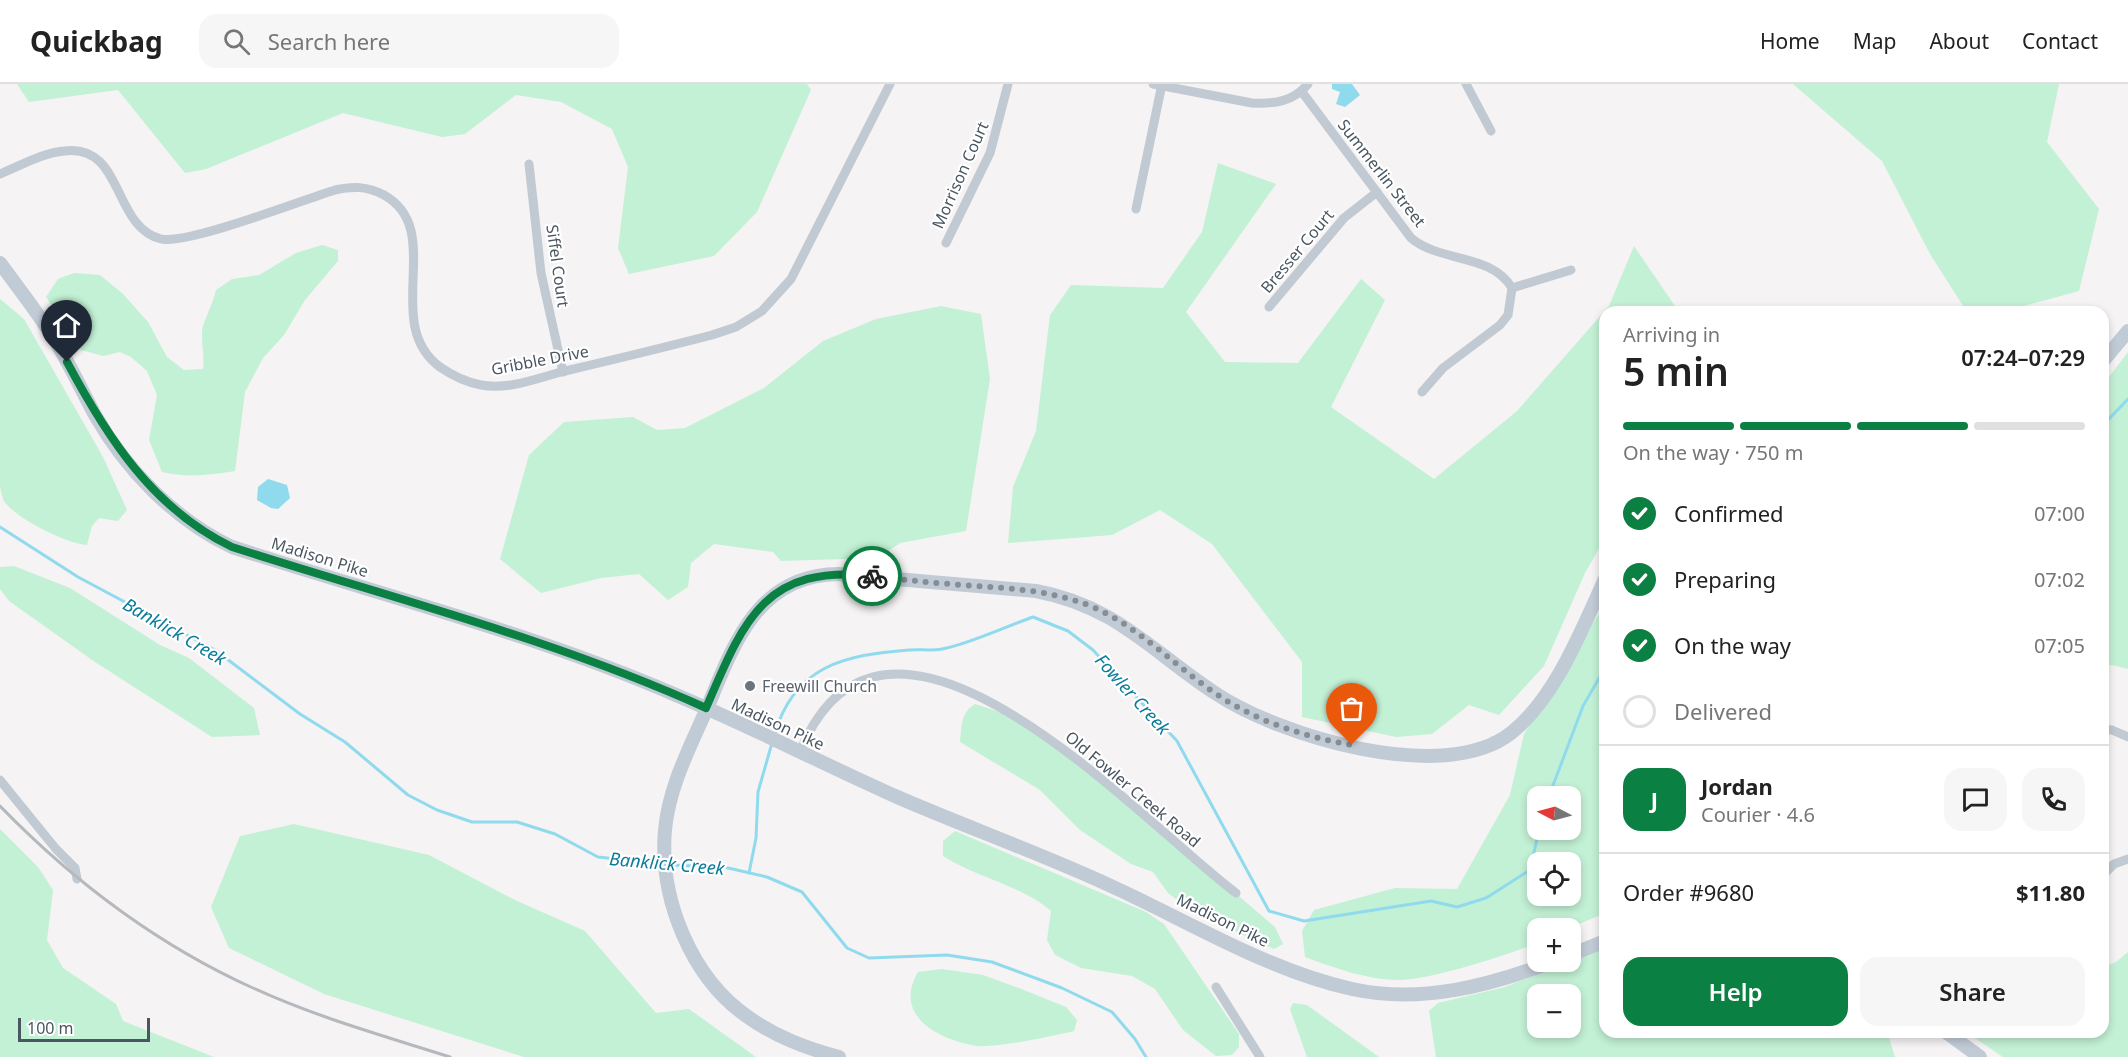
<!DOCTYPE html>
<meta charset="utf-8">
<style>
:root{--surface:#fff;--page:#f6f6f6;--text:#222;--muted:#767676;--line:#e0e0e0;--accent:#0b8043}
body{margin:0;font-family:"Noto Sans",sans-serif;background:var(--page);color:var(--text);height:100vh;display:flex;flex-direction:column;font-size:22px;white-space:nowrap}
*{box-sizing:border-box;margin:0}
p{font-size:20px;color:var(--muted)}
.icon{flex:none;width:33px;height:33px;fill:none;stroke:currentColor;stroke-width:2;stroke-linecap:round;stroke-linejoin:round}
.map{position:relative;flex:1;overflow:hidden}
.panel{position:absolute;left:1599px;top:222px;width:510px;height:732px;display:flex;flex-direction:column;background:var(--surface);border-radius:18px;box-shadow:0 3px 9px #0003}
.panel>*{flex:none}
.needle{width:39px;rotate:276deg}
.fabs{position:absolute;left:1527px;top:702px;display:grid;gap:12px}
.fabs a{display:grid;place-items:center;width:54px;height:54px;border-radius:12px;background:var(--surface);box-shadow:0 3px 9px #0003;font-size:30px}
.scale{position:absolute;left:18px;bottom:15px;width:132px;box-sizing:border-box;padding-left:6px;border:3px solid #4a5661;border-top:0;font-size:16px;line-height:21px;white-space:nowrap;color:#4a5661;-webkit-text-stroke:4px #fff;paint-order:stroke}
.pin{position:absolute;display:grid;place-items:center;width:51px;height:51px;color:#fff;margin:-62px -26px;border-radius:50% 50% 50% 0;rotate:-45deg;box-shadow:0 0 6px #0007}
.pin .icon{rotate:45deg}
.courier{position:absolute;display:grid;place-items:center;width:60px;height:60px;margin:-30px;border:4px solid #0b8043;border-radius:50%;background:#fff;color:#222;box-shadow:0 2px 8px #0007}
.summary em{font-style:normal;font-weight:600}
.summary div{display:flex;flex-direction:column-reverse}
.summary{display:flex;align-items:center;justify-content:space-between;height:102px;padding:0 24px}
h1{font-size:39px;font-weight:600;line-height:45px}
.bar{display:grid;grid-template-columns:repeat(4,1fr);gap:9px 6px;align-content:center;height:72px;padding:0 24px}
.bar i{height:8px;border-radius:4px;background:var(--line)}
.bar .current{background:var(--accent)}
.bar p{grid-column:span 4}
.line{display:flex;align-items:center;gap:15px;padding:0 24px;border-top:2px solid var(--line)}
.line div{flex:1}
.round{display:grid;place-items:center;flex:none;width:63px;height:63px;border-radius:18px;background:var(--page)}
ol{padding:0 24px;list-style:none}
li{display:flex;align-items:center;gap:18px;height:66px}
li p{margin-inline-start:auto}
li .icon{padding:6px;border-radius:50%;background:var(--accent);color:#fff;stroke-width:4}
li:last-child{color:var(--muted)}
li i{width:33px;height:33px;border:3px solid var(--line);border-radius:50%}
.primary-button{display:flex;gap:12px;margin-top:auto;padding:12px 24px}
.primary-button a{flex:1;height:69px;border-radius:18px;background:var(--accent);color:#fff;font-size:24px;font-weight:600;line-height:69px;text-align:center}
.primary-button a+a{background:var(--page);color:var(--text)}
header{display:flex;align-items:center;gap:36px;box-sizing:border-box;height:84px;padding:0 30px;background:var(--surface);border-bottom:2px solid var(--line)}
header strong{font-size:28px}
nav{display:flex;gap:33px;margin-inline-start:auto;font-size:21px}
.search{width:420px;height:54px;background:var(--page);display:flex;align-items:center;gap:15px;box-sizing:border-box;padding:0 21px;border-radius:18px;color:var(--muted);font-size:22px}
.map>svg:first-child{display:block}
.green{fill:#c3f1d5;fill-rule:evenodd}
.water{fill:#90daee}
.lines{fill:none;stroke-linecap:round;stroke-linejoin:round}
.stream{stroke:#90daee;stroke-width:3}
.street{stroke:#c1cad2;stroke-width:9}
.secondary{stroke:#c1cbd6;stroke-width:14}
.rail{stroke:#b5b8bd;stroke-width:3}
.done{stroke:#868d94;stroke-width:6;stroke-dasharray:0 10.8}
.route{stroke:#0b8043;stroke-width:8}
.worship-dot{fill:#6b7280;stroke:#fff;stroke-width:2}
.labels{text-anchor:middle;dominant-baseline:central;stroke-width:4.5;stroke-linejoin:round;paint-order:stroke}
.street-label{font-size:16px;fill:#4a5661;stroke:#fff}
.worship-label{font-size:16px;fill:#5b616d;stroke:#fff;text-anchor:start}
.water-label{font-size:18px;font-style:italic;fill:#0c7c9b;stroke:#fff}
</style>
<header>
<strong>Quickbag</strong>
<div class="search"><svg class="icon" aria-label="search" viewBox="0 0 24 24"><circle cx="10" cy="10" r="6"/><path d="M15 15l6 6"/></svg>Search here</div>
<nav><a>Home</a><a>Map</a><a>About</a><a>Contact</a></nav>
</header>
<div class="map">
<svg width="2128" height="973" viewBox="0 0 2128 973">
<rect width="100%" height="100%" fill="#f5f3f3"/>
<g class="green">
<path d="M17 0H807L811 6 757 128 714 172 629 190 618 164 628 83 612 45 561 18 516 11 465 50 442 53 343 29 206 85 185 89 118 6 29 18Z"/>
<path d="M1793 0H2059L2047 58 2099 125 2079 207 2002 228H1967L1930 170 1882 77Z"/>
<path d="M1218 79 1276 100 1186 228 1225 278 1298 279 1361 195 1385 216 1331 323 1434 395 1517 327 1609 222 1634 162 1679 228H1605V454L1585 489 1544 582 1499 631 1469 621 1432 650 1396 653 1302 633V578L1212 460 1160 426 1112 451 1008 459 1013 403 1036 347 1050 231 1071 201 1163 204 1202 148Z"/>
<path d="M322 161 338 166V177L305 216 284 251 263 274 245 308 235 387C210 391 187 394 162 388L149 356 157 311 147 287 131 273 120 268 103 272 81 266 46 213 58 195 74 189 100 191 123 210 148 238 167 273 184 286 203 285C205 272 200 253 203 242 207 230 213 219 216 206L232 195 259 191 296 169Z"/>
<path d="M0 215 24 235 103 373 127 426 118 437 99 434 92 442 87 461C67 460 15 434 4 417 2 413 1 407 0 403Z"/>
<path d="M941 222 981 230 990 295 966 447 900 459 878 474 781 477 773 468 714 460 691 479 688 503 668 516 639 490 601 494 541 509 500 475 529 371 564 338 633 333 657 346 685 344 764 304 823 257 876 235Z"/>
<path d="M2128 268V585L2112 581 2103 582V301Z"/>
<path d="M14 482 70 504 160 561 189 574 254 624 260 651 212 653 95 578 9 517 0 505V483Z"/>
<path d="M1605 520V829L1570 844H1538L1537 859C1508 871 1430 896 1399 896 1367 896 1335 884 1305 873L1302 847 1314 826 1395 804 1457 805 1510 711 1524 650ZM1538 712H1570V746H1538ZM1538 778H1570V812H1538Z"/>
<path d="M975 620 1015 633 1131 720 1275 843 1283 860 1274 865 1195 829 1168 809 1153 788 1131 780 1080 746 1040 706 960 658C962 642 960 629 975 620Z"/>
<path d="M294 740 429 771 515 816 585 847 656 929 689 925 756 973H524L324 910 229 864 211 823 240 752Z"/>
<path d="M0 745 38 783 53 806 47 856 63 884 116 920 123 937 214 973H0Z"/>
<path d="M955 747 1146 828 1164 840 1239 950V963L1232 971 1216 972 1183 946 1155 905 1132 892 1081 884 1055 871 1047 856 1051 827C1021 801 977 794 943 772V757Z"/>
<path d="M1605 863V948H1887L1895 973H1436L1429 927 1438 919 1505 903ZM1538 910H1570V944H1538Z"/>
<path d="M2128 868V973H2003L1966 948H2103V883L2116 878Z"/>
<path d="M942 885 983 891 1019 904 1066 923 1077 936 1074 947C1053 952 997 964 977 962 939 956 892 932 918 888Z"/>
<path d="M1293 919 1307 921 1379 973H1307L1290 925Z"/>
</g>
<g class="water">
<path d="M1332 0H1352L1360 11 1345 23 1336 20 1340 8 1332 5Z"/>
<path d="M268 395 287 401 290 414 278 425 271 424 257 416 258 403Z"/>
</g>
<g class="lines">
<g class="stream">
<path d="M2103 341 2128 315"/>
<path d="M0 443 78 493 215 566 300 630 345 658 408 711 437 726 472 738H517L555 750 598 773 662 780"/>
<path d="M774 652C794 581 845 571 909 566 920 565 931 567 942 565 967 561 1007 542 1033 533L1068 547 1093 566 1177 657 1269 827 1304 837 1431 817 1457 823 1486 814 1530 786 1539 746"/>
<path d="M1549 712 1583 622 1605 584"/>
<path d="M669 781 724 783 767 793 802 808 847 864 869 874 947 871 992 878 1062 904 1112 928 1135 955 1146 973"/>
<path d="M749 789 756 754 758 708 772 659"/>
</g>
<g class="street">
<path d="M1153 0 1252 19C1274 20 1293 18 1308 0"/>
<path d="M1466 0 1491 47"/>
<path d="M1302 8 1411 154C1441 179 1491 169 1512 204L1508 231 1500 241 1443 284 1422 308"/>
<path d="M529 80 541 189 563 288"/>
<path d="M0 90C20 82 42 69 64 67 124 59 112 143 161 155 187 161 303 116 335 106 353 102 367 102 384 111 447 146 380 239 440 283 453 292 465 298 481 301 508 306 535 295 561 288 612 276 662 264 712 251L736 243 762 227 791 195 890 0"/>
<path d="M1136 125 1162 0"/>
<path d="M946 159 990 69 1008 0"/>
<path d="M1512 204 1571 186"/>
<path d="M1269 223 1344 134 1377 108"/>
<path d="M2103 645 2112 646 2128 653"/>
<path d="M800 668C886 454 1144 741 1236 809"/>
<path d="M0 696 56 765 75 784 77 795"/>
<path d="M2103 791 2114 780 2128 775"/>
<path d="M1216 903 1260 973"/>
</g>
<g class="secondary">
<path d="M0 179C19 205 39 230 56 258 70 281 82 307 95 331 126 386 175 436 232 463 380 511 533 549 676 611 750 642 821 679 895 712 966 743 1040 769 1111 802 1188 837 1269 887 1352 905 1421 920 1488 902 1552 878"/>
<path d="M2103 277 2128 247"/>
<path d="M1570 871 1605 857"/>
<path d="M1946 948 1980 973"/>
<path d="M839 973C806 964 776 953 748 933 691 894 659 814 665 746 669 702 691 661 708 622 734 559 758 491 838 490L1036 507C1116 522 1151 567 1215 609 1279 652 1444 702 1511 649 1555 615 1582 545 1605 495"/>
</g>
<path class="rail" d="M0 722C74 798 156 860 253 904 316 933 384 952 450 973"/>
</g>
<g class="lines">
<path class="done" d="M872 492C898 495 923 498 949 500 998 504 1047 504 1093 523 1137 542 1173 580 1212 607 1254 637 1302 652 1352 661"/>
<path class="route" d="M67 278C107 353 153 425 232 463 391 514 554 555 706 624 743 538 764 480 872 492"/>
</g>
<circle class="worship-dot" cx="750" cy="602" r="6"/>
<g class="labels">
<g class="street-label">
<text transform="translate(1382 89) rotate(52)">Summerlin Street</text>
<text transform="translate(960 91) rotate(-66)">Morrison Court</text>
<text transform="translate(1297 167) rotate(-50)">Bresser Court</text>
<text transform="translate(558 182) rotate(82)">Siffel Court</text>
<text transform="translate(540 276) rotate(-11)">Gribble Drive</text>
<text transform="translate(320 473) rotate(17)">Madison Pike</text>
<text transform="translate(778 640) rotate(25)">Madison Pike</text>
<text transform="translate(1133 705) rotate(40)">Old Fowler Creek Road</text>
<text transform="translate(1223 836) rotate(26)">Madison Pike</text>
</g>
<g class="worship-label">
<text x="762" y="602">Freewill Church</text>
</g>
<g class="water-label">
<text transform="translate(175 547) rotate(30)">Banklick Creek</text>
<text transform="translate(1133 610) rotate(48)">Fowler Creek</text>
<text transform="translate(667 779) rotate(5)">Banklick Creek</text>
</g>
</g>
</svg>
<div class="fabs">
<a><svg class="needle" viewBox="-14 -14 28 28"><path d="M0-13l5 13h-10z" fill="#e53935"/><path d="M0 13l5-13h-10z" fill="#767676"/></svg></a>
<a><svg class="icon" aria-label="locate" viewBox="0 0 24 24"><circle cx="12" cy="12" r="6"/><path d="M12 2v4M12 18v4M2 12h4M18 12h4"/></svg></a>
<a>+</a>
<a>−</a>
</div>
<div class="scale">100 m</div>
<div class="pin" style="left:1352px;top:661px;background:#ea580c"><svg class="icon" aria-label="bag" viewBox="0 0 24 24"><path d="M5 8h14l-1 12H6zM9 8a3 3 0 0 1 6 0"/></svg></div>
<div class="pin" style="left:67px;top:278px;background:#1f2937"><svg class="icon" aria-label="home" viewBox="0 0 24 24"><path d="M3 11l9-7 9 7M6 9v11h12V9"/></svg></div>
<div class="courier" style="left:872px;top:492px"><svg class="icon" aria-label="bike" viewBox="0 0 24 24"><circle cx="6" cy="16" r="4"/><circle cx="18" cy="16" r="4"/><path d="M6 16l4-8h5l3 8M10 8l3 8H6M13 5h3"/></svg></div>
<section class="panel">
<div class="summary"><div><h1>5 min</h1><p>Arriving in</p></div><em>07:24–07:29</em></div>
<div class="bar"><i class="current"></i><i class="current"></i><i class="current"></i><i></i><p>On the way · 750 m</p></div>
<ol>
<li><svg class="icon" aria-label="check" viewBox="0 0 24 24"><path d="M5 12l5 5 9-10"/></svg>Confirmed<p>07:00</p></li>
<li><svg class="icon" aria-label="check" viewBox="0 0 24 24"><path d="M5 12l5 5 9-10"/></svg>Preparing<p>07:02</p></li>
<li><svg class="icon" aria-label="check" viewBox="0 0 24 24"><path d="M5 12l5 5 9-10"/></svg>On the way<p>07:05</p></li>
<li><i></i>Delivered</li>
</ol>
<div class="line" style="height:108px"><b class="round" style="background:var(--accent);color:#fff">J</b><div><b>Jordan</b><p>Courier · 4.6</p></div><a class="round"><svg class="icon" aria-label="chat" viewBox="0 0 24 24"><path d="M4 5h16v11H9l-5 4z"/></svg></a><a class="round"><svg class="icon" aria-label="phone" viewBox="0 0 24 24"><path d="M5 4h4l2 5-3 2q2 4 5 5l2-3 5 2v4C11 20 4 13 5 4z"/></svg></a></div>
<div class="line" style="height:78px"><div>Order #9680</div><b>$11.80</b></div>
<div class="primary-button"><a>Help</a><a>Share</a></div>
</section>
</div>
